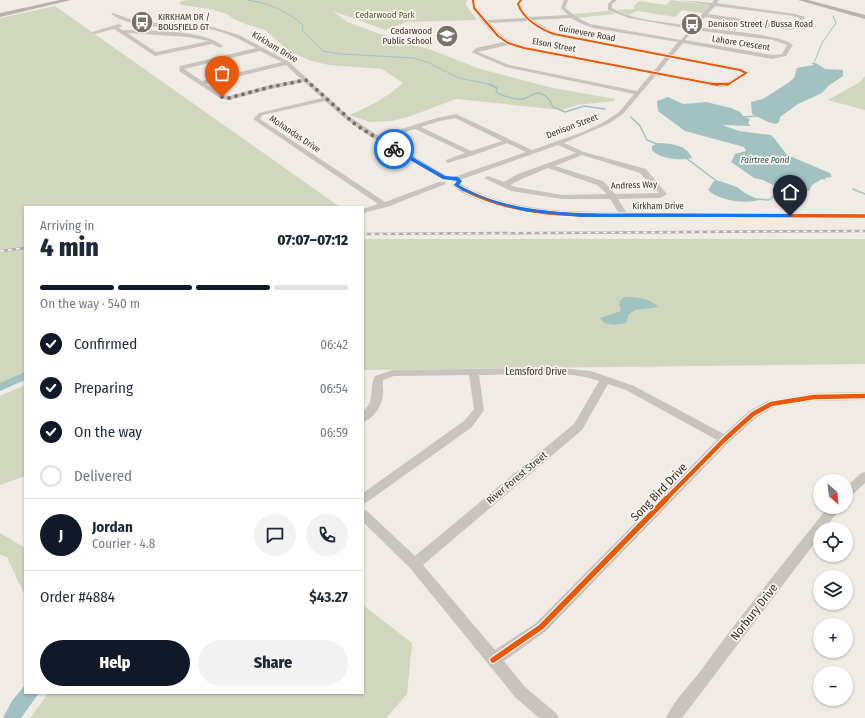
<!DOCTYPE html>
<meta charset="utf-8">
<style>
:root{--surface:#fff;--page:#f2f2f3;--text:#1f2937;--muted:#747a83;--line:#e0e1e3;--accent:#111827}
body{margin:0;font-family:"Fira Sans Condensed",sans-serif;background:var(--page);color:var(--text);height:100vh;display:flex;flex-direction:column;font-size:15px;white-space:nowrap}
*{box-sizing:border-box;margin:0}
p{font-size:13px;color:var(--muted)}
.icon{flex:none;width:22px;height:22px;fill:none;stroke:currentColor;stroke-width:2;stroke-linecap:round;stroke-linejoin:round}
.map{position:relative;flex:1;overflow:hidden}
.sheet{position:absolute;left:24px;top:206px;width:340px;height:488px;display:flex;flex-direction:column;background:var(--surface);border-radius:0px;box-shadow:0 1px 3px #0004}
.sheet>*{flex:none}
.needle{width:26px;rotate:152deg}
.buttons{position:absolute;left:813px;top:474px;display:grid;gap:8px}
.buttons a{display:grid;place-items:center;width:40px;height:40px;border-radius:50%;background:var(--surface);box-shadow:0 1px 3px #0004;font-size:20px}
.pin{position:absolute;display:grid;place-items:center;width:34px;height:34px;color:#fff;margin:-41px -17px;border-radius:50% 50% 50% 0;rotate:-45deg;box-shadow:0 0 4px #0007}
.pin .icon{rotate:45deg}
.courier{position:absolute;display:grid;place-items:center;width:40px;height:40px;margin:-20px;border:3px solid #1a73e8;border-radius:50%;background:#fff;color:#222;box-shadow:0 1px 5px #0007}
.head em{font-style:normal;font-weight:800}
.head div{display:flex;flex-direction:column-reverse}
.head{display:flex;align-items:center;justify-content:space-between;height:68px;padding:0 16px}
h1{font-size:26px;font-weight:800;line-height:30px}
.bar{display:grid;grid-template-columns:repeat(4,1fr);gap:6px 4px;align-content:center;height:48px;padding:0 16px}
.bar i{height:5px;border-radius:3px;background:var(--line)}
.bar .current{background:var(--accent)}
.bar p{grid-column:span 4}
.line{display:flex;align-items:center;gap:10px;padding:0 16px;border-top:1px solid var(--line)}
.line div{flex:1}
.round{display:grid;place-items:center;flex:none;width:42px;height:42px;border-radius:21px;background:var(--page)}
ol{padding:0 16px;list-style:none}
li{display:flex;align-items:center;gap:12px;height:44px}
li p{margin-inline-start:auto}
li .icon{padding:4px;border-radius:50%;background:var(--accent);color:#fff;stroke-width:4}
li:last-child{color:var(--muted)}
li i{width:22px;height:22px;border:2px solid var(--line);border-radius:50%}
.button{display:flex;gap:8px;margin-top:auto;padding:8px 16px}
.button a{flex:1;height:46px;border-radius:24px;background:var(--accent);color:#fff;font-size:16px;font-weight:800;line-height:46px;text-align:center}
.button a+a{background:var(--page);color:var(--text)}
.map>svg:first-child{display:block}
.green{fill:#d1d6bf}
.water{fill:#a1c2c1}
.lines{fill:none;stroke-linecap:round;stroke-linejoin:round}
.stream-far1{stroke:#a1c2c1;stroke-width:1}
.stream{stroke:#a1c2c1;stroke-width:1.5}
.minor{fill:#c9c3be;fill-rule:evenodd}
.major{fill:#b8b1ad;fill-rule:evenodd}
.rail-casing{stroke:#b1aca8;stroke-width:2.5}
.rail{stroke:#fbf5ee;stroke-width:1.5;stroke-dasharray:4;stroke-linecap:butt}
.cycleway-far4-casing{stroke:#fbf5ee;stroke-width:3.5}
.cycleway-far3-casing{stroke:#fbf5ee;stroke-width:4}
.cycleway-far2-casing{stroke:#fbf5ee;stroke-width:5.5}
.cycleway-far1-casing{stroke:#fbf5ee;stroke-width:7}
.cycleway-casing{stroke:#fbf5ee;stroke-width:8}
.cycleway-far4{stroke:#e8590c;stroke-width:2}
.cycleway-far3{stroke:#e8590c;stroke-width:2.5}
.cycleway-far2{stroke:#e8590c;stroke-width:3.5}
.cycleway-far1{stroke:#e8590c;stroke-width:4.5}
.cycleway{stroke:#e8590c;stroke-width:5.5}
.route{fill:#1a73e8}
.done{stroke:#7a716c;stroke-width:4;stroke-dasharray:0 7.2}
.labels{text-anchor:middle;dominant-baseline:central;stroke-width:3.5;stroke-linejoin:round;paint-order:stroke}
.far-park-label{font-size:9px;fill:#4a5a2e;stroke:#fbf5ee}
.far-poi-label{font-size:9px;fill:#3b302b;stroke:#fbf5ee;text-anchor:start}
.far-street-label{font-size:9px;fill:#3b302b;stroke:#fbf5ee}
.far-water-label{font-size:9px;font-style:italic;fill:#1f5a5e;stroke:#fbf5ee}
.street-label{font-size:10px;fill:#3b302b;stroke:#fbf5ee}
.near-street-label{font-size:12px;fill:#3b302b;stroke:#fbf5ee}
</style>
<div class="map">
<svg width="865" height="718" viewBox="0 0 865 718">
<rect width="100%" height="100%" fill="#f0ebe5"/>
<g class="green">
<path d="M186 0H467L466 5 477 20 407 22 385 30 333 11 347 22 402 42 429 49 480 69 553 88 615 99 614 101 577 105 562 110 456 99 408 117 392 121 370 122 349 115C369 107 386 98 403 83L382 69 329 65 311 61 289 51 265 30 248 25 234 19 227 14 211 9 181 5 179 2Z"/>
<path d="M671 0 710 5 703 13 682 10 675 17 638 11 628 15 617 10 634 9V6L639 1 666 5Z"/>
<path d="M55 6 340 207H25V374L0 390V18Z"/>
<path d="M609 11 615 14 577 18 573 14Z"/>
<path d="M865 76V110L828 100 860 82Z"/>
<path d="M363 239H865V364L363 370Z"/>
<path d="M25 385V476L0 485V396Z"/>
<path d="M0 533 25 548V596L7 557 0 555Z"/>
<path d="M363 605 412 643 407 694 386 718H30L45 698 47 693H363Z"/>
</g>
<g class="water">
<path d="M811 63H816L825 69 846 70H843V76L828 86 822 93 798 104 780 117 779 122 776 124 768 122 752 114 751 102 763 99 788 83 794 78 797 68 814 65Z"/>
<path d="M668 97 683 104 706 102 731 108 740 112 744 117 750 119 748 123 751 126 722 125 739 131 771 135 774 138 787 155 830 173 832 177 825 178V180L822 179 812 185 809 191 783 190 763 180 754 178 731 162 735 154 746 151 744 147 685 131 658 111 657 101Z"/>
<path d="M658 143C672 144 686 144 692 158 681 161 659 159 652 150V146Z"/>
<path d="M714 181H720L737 187 745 193 759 200C745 204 719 201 708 190Z"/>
<path d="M624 297C635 297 651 298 658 307L635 310 629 314 626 323 614 325 604 323 600 318 621 311 619 302Z"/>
<path d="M25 372V380L0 391V383Z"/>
<path d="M25 685V693H39L21 718H3L12 701Z"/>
</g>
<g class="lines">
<g class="stream-far1">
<path d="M248 0C270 4 286 10 303 25L302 30 323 51 341 54 413 58 427 62 459 78 493 85"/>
<path d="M814 63 822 43 836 23 833 16"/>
</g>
<g class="stream">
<path d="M488 84 497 88 496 92C502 96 516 100 523 99 528 98 533 93 538 93 545 93 551 101 553 107L565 112 584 106 605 109"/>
<path d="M631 117 640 126 647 140 659 145"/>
<path d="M742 117 758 116"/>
<path d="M686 158 718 182"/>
<path d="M853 189 865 194"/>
<path d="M756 199 769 200 783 188"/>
</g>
<g class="minor">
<path d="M471 0H475L476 8 487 20 524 18 516 4 519 0H523L520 4 524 12 530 17 568 15 561 8 564 0H568L565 8 578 18 590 24 681 40 690 29 629 18 608 10V4L612 0H617L612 4V8C634 21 667 22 692 26L710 5 680 0 712 3 714 0H719L717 3 795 14 805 17 798 28 790 30 705 17 697 27C716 30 781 34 793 45L786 56 772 59 683 43 673 55 740 68 749 73 729 86 718 87 656 75 623 114 608 124 564 143 584 152 646 169 667 194 660 198 618 199 626 212 865 214V218L566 216C537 214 473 206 452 185L456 183H459C508 211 563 212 618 212L610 199H562L511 191 484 178 488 176 504 182 518 174 576 153 558 145 457 181 453 179 454 177 526 152 507 143 474 155 448 163 446 162V160L465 153 415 129 384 139 447 176 448 178 444 180 368 135 343 117 325 101 263 115 260 119 385 202 439 182H445L446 184 387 207 363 213V209L378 204 253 119 259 113 322 98 304 82 271 89 229 100 220 98 179 71 180 66 256 48C241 40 225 31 207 29 178 26 135 31 111 14L113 13 133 20 156 23 209 26 239 35 289 62 347 115 379 136 437 118 456 114 532 150 583 132 604 122 619 112 634 94 506 67 473 53 472 52 476 48 504 42C492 34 472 14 471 0ZM715 6 794 16 800 19 794 26H790L708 14ZM571 18 582 24 593 28 678 42 668 54 555 33 533 20ZM528 21 542 31 552 35 665 57 654 71 525 47C508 41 501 37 490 23ZM694 30 773 40 787 45 782 54 772 55 685 40ZM508 45 524 50 651 74 637 91 509 65 478 52ZM260 51 282 62 202 81 184 69ZM670 58 738 71 742 73 726 83H718L659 72ZM286 65 301 79 270 85 229 96 224 95 206 84ZM455 118 502 141 471 151 421 127 440 121ZM582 155 640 173 659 193 615 194 603 181 555 166ZM548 168 597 185 607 194 562 195 516 187 510 185 524 178Z"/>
<path d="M119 24 122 26 119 28 122 30C148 31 203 29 223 46L220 48 212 44 155 56 114 29 95 34 92 32ZM127 33 188 37 209 41 156 52Z"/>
<path d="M560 368 591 371 634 386 724 434 749 411 767 401 814 393 865 392V400L814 401 774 407 757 417 729 442 546 631 504 661 525 687 556 713 559 718H539L515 697 410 568 363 522V509L367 511 415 556 574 424 599 381C567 369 514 375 479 375L484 410 472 427 367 502 363 504V493L464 421 474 409 469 375 394 376 383 380C382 385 384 388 383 393 383 404 374 419 363 422V412C377 397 368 389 375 376L393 370ZM608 384 626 390 717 440 536 623 495 650 423 565 582 430Z"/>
<path d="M865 472V483L850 497 846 499V487L861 473Z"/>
<path d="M828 507H841L825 529H820V536L682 718H666C675 699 690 685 702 669 742 613 786 561 828 507Z"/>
</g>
<g class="major">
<path d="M60 0H71L0 17V13Z"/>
<path d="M798 0H808L865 15V19Z"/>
</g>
<g class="rail-casing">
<g id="rail">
<path d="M363 234 865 231"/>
<path d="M0 251 25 248"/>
</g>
</g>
<use href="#rail" class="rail"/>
<g class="cycleway-far4-casing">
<g id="cycleway-far4">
<path d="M473 0 474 8 498 36 508 43 524 48 718 85"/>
<path d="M521 0 518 4C523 19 540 29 554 34L740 70 746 73 727 85"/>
</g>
</g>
<g class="cycleway-far3-casing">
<g id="cycleway-far3">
<path d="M712 84H729"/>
<path d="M456 185 469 192"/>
</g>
</g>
<g class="cycleway-far2-casing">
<path id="cycleway-far2" d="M467 191C528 222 601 214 667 215 733 215 799 216 865 216"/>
</g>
<g class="cycleway-far1-casing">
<path id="cycleway-far1" d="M665 500 725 439 753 414 771 404 814 397 865 396"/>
</g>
<g class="cycleway-casing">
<path id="cycleway" d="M493 660 541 627 666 499"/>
</g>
<use href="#cycleway-far4" class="cycleway-far4"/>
<use href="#cycleway-far3" class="cycleway-far3"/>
<use href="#cycleway-far2" class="cycleway-far2"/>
<use href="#cycleway-far1" class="cycleway-far1"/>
<use href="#cycleway" class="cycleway"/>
</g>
<path class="route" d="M393 148H396L445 176 458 177 462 181 459 185C510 217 597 214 656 214 700 214 745 214 790 214L792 216 790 217H581L524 211 498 204 463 191 454 185 457 181 443 179 393 150Z"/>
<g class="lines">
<path class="done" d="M222 97 229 98 270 87 306 80 356 125 394 149"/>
</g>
<defs>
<g id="bus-disc" transform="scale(1.15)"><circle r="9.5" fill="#7a716c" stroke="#fbf5ee"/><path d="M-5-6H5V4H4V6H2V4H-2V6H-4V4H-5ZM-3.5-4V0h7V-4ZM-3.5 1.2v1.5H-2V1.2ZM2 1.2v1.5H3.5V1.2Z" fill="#fff"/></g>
<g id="school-disc" transform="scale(1.15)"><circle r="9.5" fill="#7a716c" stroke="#fbf5ee"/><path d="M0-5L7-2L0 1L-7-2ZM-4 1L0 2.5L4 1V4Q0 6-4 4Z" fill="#fff"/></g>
</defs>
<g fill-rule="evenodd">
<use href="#bus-disc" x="142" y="22"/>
<use href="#bus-disc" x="692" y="24"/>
<use href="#school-disc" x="447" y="36"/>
</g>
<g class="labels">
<g class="far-park-label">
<text x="385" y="15">Cedarwood Park</text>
</g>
<g class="far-poi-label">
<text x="158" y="17">KIRKHAM DR /<tspan x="158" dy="10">BOUSFIELD GT</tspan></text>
<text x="708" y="24">Denison Street / Bussa Road</text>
<text x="432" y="31" text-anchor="end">Cedarwood<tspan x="432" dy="10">Public School</tspan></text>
</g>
<g class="far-street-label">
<text transform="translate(587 33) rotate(11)">Guinevere Road</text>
<text transform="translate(741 43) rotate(9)">Lahore Crescent</text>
<text transform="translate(554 45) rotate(11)">Elson Street</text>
<text transform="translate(275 47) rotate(31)">Kirkham Drive</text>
<text transform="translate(572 126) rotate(-21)">Denison Street</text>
<text transform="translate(295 134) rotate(34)">Mohandas Drive</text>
<text transform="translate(634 185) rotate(-2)">Andress Way</text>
<text x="658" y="206">Kirkham Drive</text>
</g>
<g class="far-water-label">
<text x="765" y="160">Fairtree Pond</text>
</g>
<g class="street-label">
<text x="536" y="372">Lemsford Drive</text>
<text transform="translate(517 478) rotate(-40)">River Forest Street</text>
</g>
<g class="near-street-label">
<text transform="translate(659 492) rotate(-46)">Song Bird Drive</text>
<text transform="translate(754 612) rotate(-52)">Norbury Drive</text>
</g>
</g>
</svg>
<div class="buttons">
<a><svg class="needle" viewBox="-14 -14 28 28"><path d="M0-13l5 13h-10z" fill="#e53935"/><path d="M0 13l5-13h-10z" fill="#747a83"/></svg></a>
<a><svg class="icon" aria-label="locate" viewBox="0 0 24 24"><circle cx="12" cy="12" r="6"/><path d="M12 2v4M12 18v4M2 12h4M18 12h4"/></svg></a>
<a><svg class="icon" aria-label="layers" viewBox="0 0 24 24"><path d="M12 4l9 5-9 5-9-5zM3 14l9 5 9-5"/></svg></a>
<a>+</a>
<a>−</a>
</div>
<div class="pin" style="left:222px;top:97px;background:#ea580c"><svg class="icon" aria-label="bag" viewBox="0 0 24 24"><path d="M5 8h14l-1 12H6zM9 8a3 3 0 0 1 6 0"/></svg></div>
<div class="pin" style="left:790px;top:216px;background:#1f2937"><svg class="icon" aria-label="home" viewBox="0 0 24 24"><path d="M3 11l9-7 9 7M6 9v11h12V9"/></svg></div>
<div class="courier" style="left:394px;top:149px"><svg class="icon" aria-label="bike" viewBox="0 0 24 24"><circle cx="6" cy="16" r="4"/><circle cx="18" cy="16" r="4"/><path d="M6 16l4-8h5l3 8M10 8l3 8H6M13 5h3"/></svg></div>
<section class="sheet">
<div class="head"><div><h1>4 min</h1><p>Arriving in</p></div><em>07:07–07:12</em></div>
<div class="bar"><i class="current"></i><i class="current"></i><i class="current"></i><i></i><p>On the way · 540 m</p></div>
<ol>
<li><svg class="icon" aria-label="check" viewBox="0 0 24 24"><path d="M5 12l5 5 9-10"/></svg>Confirmed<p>06:42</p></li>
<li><svg class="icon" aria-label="check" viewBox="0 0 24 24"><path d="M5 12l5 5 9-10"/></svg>Preparing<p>06:54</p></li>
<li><svg class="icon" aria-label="check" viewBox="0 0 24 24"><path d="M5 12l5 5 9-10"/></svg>On the way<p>06:59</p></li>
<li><i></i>Delivered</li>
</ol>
<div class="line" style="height:72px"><b class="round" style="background:var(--accent);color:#fff">J</b><div><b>Jordan</b><p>Courier · 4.8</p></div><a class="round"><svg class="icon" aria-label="chat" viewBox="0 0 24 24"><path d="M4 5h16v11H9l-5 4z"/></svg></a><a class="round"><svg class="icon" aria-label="phone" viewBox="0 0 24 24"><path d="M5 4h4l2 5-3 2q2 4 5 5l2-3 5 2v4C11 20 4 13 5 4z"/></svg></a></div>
<div class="line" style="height:52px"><div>Order #4884</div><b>$43.27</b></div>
<div class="button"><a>Help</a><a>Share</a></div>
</section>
</div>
